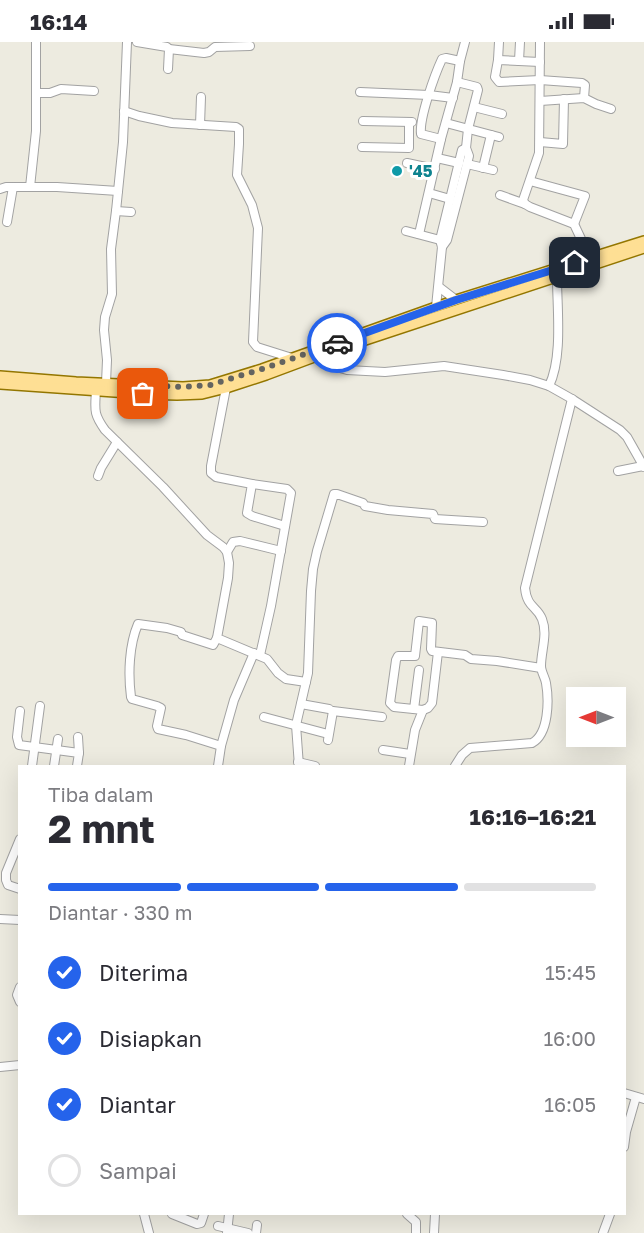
<!DOCTYPE html>
<html lang="id">
<meta charset="utf-8">
<style>
:root{--surface:#fff;--page:#f2f2f3;--text:#2b2b33;--muted:#7c7c81;--line:#e1e1e2;--accent:#2563eb}
body{margin:0;font-family:"Golos Text",sans-serif;background:var(--page);color:var(--text);height:100vh;display:flex;flex-direction:column;font-size:22px;white-space:nowrap}
*{box-sizing:border-box;margin:0}
p{font-size:20px;color:var(--muted)}
.icon{flex:none;width:33px;height:33px;fill:none;stroke:currentColor;stroke-width:2;stroke-linecap:round;stroke-linejoin:round}
.map{position:relative;flex:1;overflow:hidden}
.side{position:absolute;left:18px;top:723px;width:608px;height:450px;display:flex;flex-direction:column;background:var(--surface);border-radius:0px;box-shadow:0 6px 24px #0002}
.side>*{flex:none}
.needle{width:39px;rotate:270deg}
.tools{position:absolute;left:566px;top:645px;display:grid;gap:12px}
.tools a{display:grid;place-items:center;width:60px;height:60px;border-radius:0px;background:var(--surface);box-shadow:0 6px 24px #0002;font-size:30px}
.pin{position:absolute;display:grid;place-items:center;width:51px;height:51px;color:#fff;margin:-26px;border-radius:12px;box-shadow:0 3px 9px #0006}
.courier{position:absolute;display:grid;place-items:center;width:60px;height:60px;margin:-30px;border:4px solid #2563eb;border-radius:50%;background:#fff;color:#222;box-shadow:0 2px 8px #0007}
.summary em{font-style:normal;font-weight:700}
.summary div{display:flex;flex-direction:column-reverse}
.summary{display:flex;align-items:center;justify-content:space-between;height:102px;padding:0 30px}
h1{font-size:39px;font-weight:700;line-height:45px}
.bar{display:grid;grid-template-columns:repeat(4,1fr);gap:9px 6px;align-content:center;height:72px;padding:0 30px}
.bar i{height:8px;border-radius:4px;background:var(--line)}
.bar .selected{background:var(--accent)}
.bar p{grid-column:span 4}
ol{padding:0 30px;list-style:none}
li{display:flex;align-items:center;gap:18px;height:66px}
li p{margin-inline-start:auto}
li .icon{padding:6px;border-radius:50%;background:var(--accent);color:#fff;stroke-width:4}
li:last-child{color:var(--muted)}
li i{width:33px;height:33px;border:3px solid var(--line);border-radius:50%}
.status{display:flex;justify-content:space-between;align-items:center;height:42px;padding:0 30px;background:var(--surface);direction:ltr}
.status svg{height:16px;fill:currentColor}
.map>svg:first-child{display:block}
.lines{fill:none;stroke-linecap:round;stroke-linejoin:round}
.minor-casing{stroke:#a2a2a2;stroke-width:10}
.major-casing{stroke:#937600;stroke-width:12}
.minor{stroke:#fff;stroke-width:8}
.major{stroke:#fedf94;stroke-width:9}
.done{stroke:#646460;stroke-width:6;stroke-dasharray:0 10.8}
.route{stroke:#2563eb;stroke-width:8}
.culture-dot{fill:#0f9aa8;stroke:#fff;stroke-width:2}
.labels{text-anchor:middle;dominant-baseline:central;stroke-width:6;stroke-linejoin:round;paint-order:stroke}
.culture-label{font-size:16px;font-weight:bold;fill:#0d838f;stroke:#fff;text-anchor:start}
</style>
<div class="status"><b>16:14</b><svg viewBox="0 0 49 12"><path d="M0 12V9h3v3zM5 12V6h3v6zM10 12V3h3v9zM15 12V0h3v12zM26 1h20v11H26zM47 4h2v5h-2z"/></svg></div>
<div class="map">
<svg width="644" height="1191" viewBox="0 0 644 1191">
<rect width="100%" height="100%" fill="#edebe0"/>
<g class="lines">
<g class="minor-casing">
<g id="minor">
<path d="M137 0 167 5 169 7 168 27"/>
<path d="M540 0 539 111 523 158 525 162 530 165 574 182 590 216"/>
<path d="M169 7 204 11 209 10 215 5 250 4"/>
<path d="M498 18 499 0"/>
<path d="M519 19 520 0"/>
<path d="M540 20 498 18 495 35 499 40 540 38 582 41 585 43 584 56"/>
<path d="M360 50 429 53 453 56"/>
<path d="M37 51H50L61 47 94 49"/>
<path d="M540 59 584 56 596 62 611 67"/>
<path d="M474 65 502 72"/>
<path d="M124 69 139 74 172 81 236 85 239 87V102L237 133 252 163 258 186 253 300 257 305 292 316"/>
<path d="M363 79 412 80"/>
<path d="M446 81 499 95"/>
<path d="M200 83 201 55"/>
<path d="M441 97 421 92C419 76 435 32 442 17L446 16 460 19"/>
<path d="M540 100 563 102 564 57"/>
<path d="M362 105 409 106V80"/>
<path d="M437 116 459 121"/>
<path d="M407 121 435 127"/>
<path d="M467 122 493 128"/>
<path d="M483 126 491 93"/>
<path d="M530 139 585 154 574 182"/>
<path d="M30 145 36 89V0"/>
<path d="M0 147 6 145H57L118 149"/>
<path d="M429 151 450 157"/>
<path d="M500 153 525 162"/>
<path d="M116 169 131 170"/>
<path d="M7 180 13 145"/>
<path d="M406 189 440 198"/>
<path d="M419 192 441 97 457 40 460 19 465 0"/>
<path d="M442 205 447 198 469 114 466 106 468 87 478 48 477 45 457 40"/>
<path d="M439 245 456 258"/>
<path d="M436 265 442 205 440 198 462 108 466 106"/>
<path d="M317 314 319 318 326 322 347 328 385 330 444 324 503 333 530 338 549 344 572 357 620 388 627 395 644 425"/>
<path d="M106 341 107 318 104 288 105 275 112 252 111 207 116 169 123 100 127 0"/>
<path d="M549 344C563 315 557 267 557 235"/>
<path d="M226 346 211 424V431L216 435 252 442 247 471 252 474 285 484"/>
<path d="M96 348C95 368 93 371 105 388L163 445 207 493 223 505 227 510 229 521 228 536 217 596 267 617 278 631 286 637 306 640"/>
<path d="M618 429 643 424"/>
<path d="M98 434 101 426 117 400"/>
<path d="M252 442 287 447 291 451 271 564 260 613"/>
<path d="M227 510 233 500 240 499 281 509"/>
<path d="M217 596 213 603 182 593 181 590 167 586 138 582C129 603 128 632 131 655L132 657 157 664 161 666 157 684 158 687 186 693 221 704 218 724"/>
<path d="M301 662 329 667"/>
<path d="M414 667 419 628"/>
<path d="M423 668 394 665 390 661 396 618 398 614H415L419 579 432 581 431 607 432 609 465 613 471 617 497 619 541 626"/>
<path d="M20 669 17 695 19 703 79 711 77 724"/>
<path d="M264 675 328 692"/>
<path d="M78 695 79 711"/>
<path d="M328 698 333 669 382 675"/>
<path d="M221 704 234 658 254 611"/>
<path d="M383 708 410 712"/>
<path d="M298 720 315 724"/>
<path d="M32 724 40 664"/>
<path d="M54 724 58 697"/>
<path d="M299 724 296 683 308 631 311 549 313 527 317 509 334 452H337L363 461 365 464 388 468 433 472 435 477 483 480"/>
<path d="M409 724 415 688 423 668 428 666 432 661 438 610"/>
<path d="M455 724 462 713 470 706 532 701C549 692 549 658 546 641 545 635 541 630 541 624 541 609 548 592 542 577 537 564 527 566 525 546L572 357"/>
<path d="M20 797 6 831V838L8 843 20 847"/>
<path d="M0 877 20 878"/>
<path d="M20 945 17 953 20 960"/>
<path d="M0 1025 20 1023"/>
<path d="M624 1051 644 1057"/>
<path d="M624 1105 626 1090 636 1055"/>
<path d="M144 1172 149 1191"/>
<path d="M172 1172 197 1182 201 1181 204 1172"/>
<path d="M407 1172 416 1180V1191"/>
<path d="M218 1184 248 1191"/>
<path d="M227 1191 229 1172"/>
<path d="M256 1191 257 1183"/>
<path d="M434 1191 435 1172"/>
<path d="M603 1191 610 1172"/>
</g>
</g>
<g class="major-casing">
<g id="major">
<path d="M0 334 76 340 183 345 210 343 262 327 456 258 644 199"/>
<path d="M0 342 143 352 177 353 202 352 226 346 266 333 317 314 644 206"/>
</g>
</g>
<use href="#minor" class="minor"/>
<use href="#major" class="major"/>
</g>
<g class="lines">
<path class="done" d="M143 352 144 343 183 345 210 343 262 327 337 301"/>
<path class="route" d="M337 301 456 258 575 221"/>
</g>
<circle class="culture-dot" cx="397" cy="129" r="6"/>
<g class="labels">
<g class="culture-label">
<text x="409" y="129">'45</text>
</g>
</g>
</svg>
<div class="tools">
<a><svg class="needle" viewBox="-14 -14 28 28"><path d="M0-13l5 13h-10z" fill="#e53935"/><path d="M0 13l5-13h-10z" fill="#7c7c81"/></svg></a>
</div>
<div class="pin" style="left:143px;top:352px;background:#ea580c"><svg class="icon" aria-label="bag" viewBox="0 0 24 24"><path d="M5 8h14l-1 12H6zM9 8a3 3 0 0 1 6 0"/></svg></div>
<div class="pin" style="left:575px;top:221px;background:#1f2937"><svg class="icon" aria-label="home" viewBox="0 0 24 24"><path d="M3 11l9-7 9 7M6 9v11h12V9"/></svg></div>
<div class="courier" style="left:337px;top:301px"><svg class="icon" aria-label="car" viewBox="0 0 24 24"><path d="M5 17H2v-5l4-1 3-4h7l3 4 3 1v5h-3M9 17h6M6 11h13"/><circle cx="7" cy="17" r="2"/><circle cx="17" cy="17" r="2"/></svg></div>
<section class="side">
<div class="summary"><div><h1>2 mnt</h1><p>Tiba dalam</p></div><em>16:16–16:21</em></div>
<div class="bar"><i class="selected"></i><i class="selected"></i><i class="selected"></i><i></i><p>Diantar · 330 m</p></div>
<ol>
<li><svg class="icon" aria-label="check" viewBox="0 0 24 24"><path d="M5 12l5 5 9-10"/></svg>Diterima<p>15:45</p></li>
<li><svg class="icon" aria-label="check" viewBox="0 0 24 24"><path d="M5 12l5 5 9-10"/></svg>Disiapkan<p>16:00</p></li>
<li><svg class="icon" aria-label="check" viewBox="0 0 24 24"><path d="M5 12l5 5 9-10"/></svg>Diantar<p>16:05</p></li>
<li><i></i>Sampai</li>
</ol>
</section>
</div>
